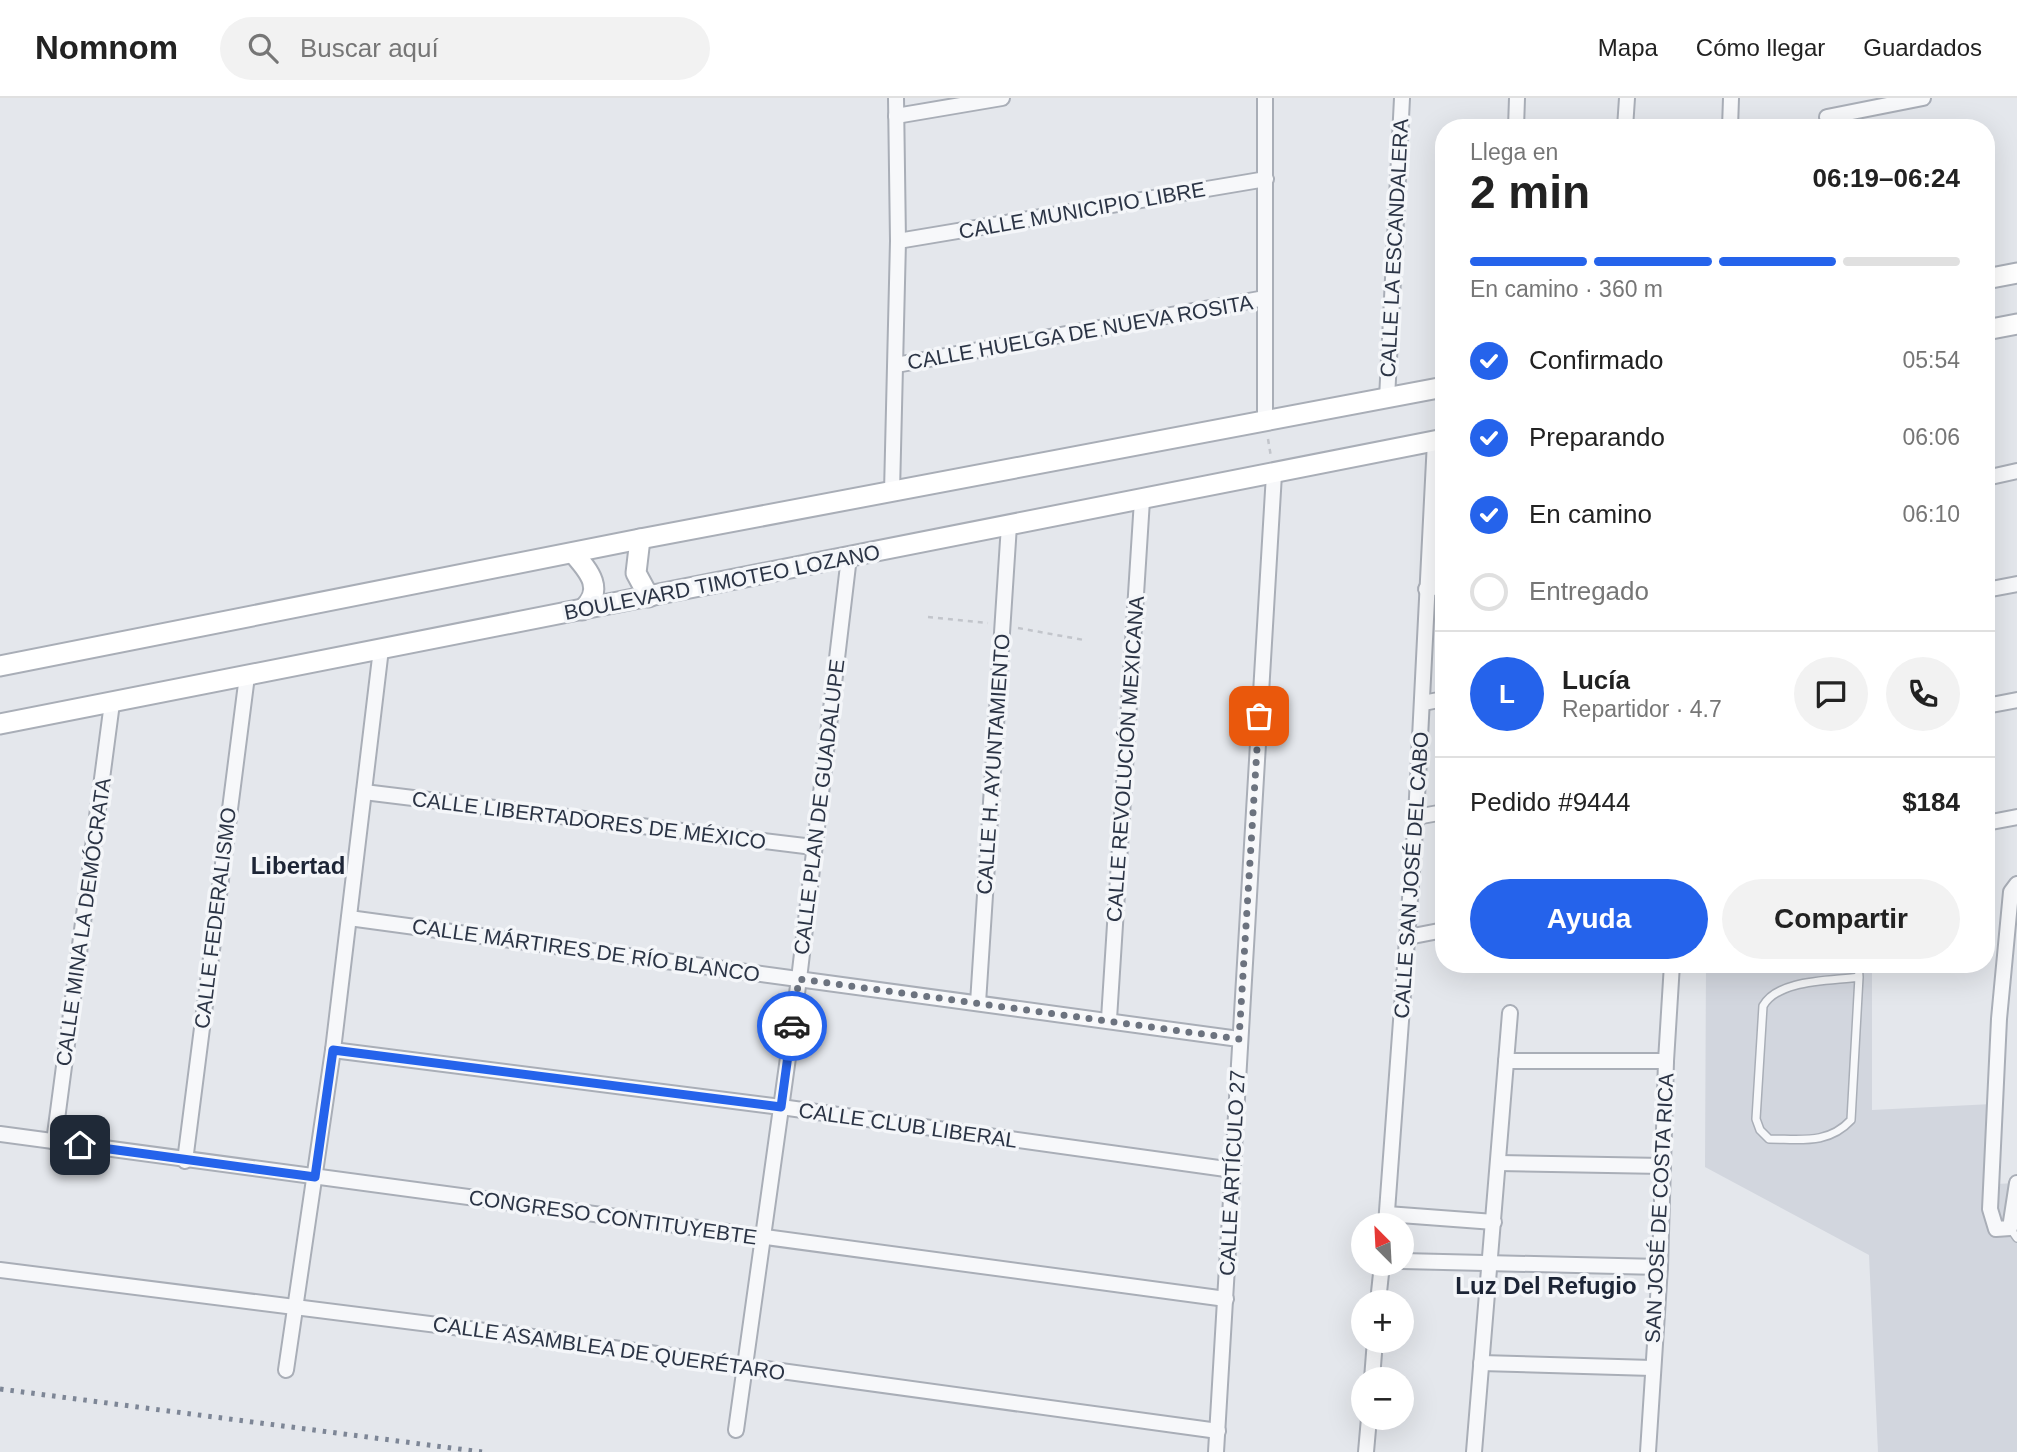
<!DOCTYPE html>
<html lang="es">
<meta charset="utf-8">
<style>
:root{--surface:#fff;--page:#f2f2f2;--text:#222;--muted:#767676;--line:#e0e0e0;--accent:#2563eb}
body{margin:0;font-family:Arial,sans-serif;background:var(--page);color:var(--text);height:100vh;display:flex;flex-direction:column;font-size:26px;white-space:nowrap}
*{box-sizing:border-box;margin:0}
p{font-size:23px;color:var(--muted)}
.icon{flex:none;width:38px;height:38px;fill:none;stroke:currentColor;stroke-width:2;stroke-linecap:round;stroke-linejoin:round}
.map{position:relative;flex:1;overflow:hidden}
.sheet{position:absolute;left:1435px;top:21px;width:560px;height:854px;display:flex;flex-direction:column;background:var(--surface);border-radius:28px;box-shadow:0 7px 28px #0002}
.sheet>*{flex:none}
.needle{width:46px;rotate:336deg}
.tools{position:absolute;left:1351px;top:1115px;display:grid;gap:14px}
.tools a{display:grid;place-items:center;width:63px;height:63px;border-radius:50%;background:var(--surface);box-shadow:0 7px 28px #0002;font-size:35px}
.pin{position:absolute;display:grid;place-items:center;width:60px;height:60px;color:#fff;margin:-30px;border-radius:14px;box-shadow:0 4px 10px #0006}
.courier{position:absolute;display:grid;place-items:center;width:70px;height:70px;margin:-35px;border:5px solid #2563eb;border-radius:50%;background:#fff;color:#222;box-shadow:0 2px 9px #0007}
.headline em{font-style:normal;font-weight:700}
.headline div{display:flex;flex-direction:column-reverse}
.headline{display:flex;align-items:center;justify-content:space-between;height:119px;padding:0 35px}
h1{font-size:46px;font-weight:700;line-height:52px}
.bar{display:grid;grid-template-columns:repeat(4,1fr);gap:10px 7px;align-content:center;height:84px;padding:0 35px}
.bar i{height:9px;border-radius:5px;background:var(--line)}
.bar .selected{background:var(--accent)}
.bar p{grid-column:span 4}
.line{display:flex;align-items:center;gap:18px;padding:0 35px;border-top:2px solid var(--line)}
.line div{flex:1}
.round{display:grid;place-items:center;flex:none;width:74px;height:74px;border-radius:37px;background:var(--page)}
ol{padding:0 35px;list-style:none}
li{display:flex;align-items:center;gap:21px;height:77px}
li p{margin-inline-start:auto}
li .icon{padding:7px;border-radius:50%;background:var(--accent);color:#fff;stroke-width:4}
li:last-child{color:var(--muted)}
li i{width:38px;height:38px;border:4px solid var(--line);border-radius:50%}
.action{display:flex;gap:14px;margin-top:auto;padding:14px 35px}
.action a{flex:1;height:80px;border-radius:42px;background:var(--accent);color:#fff;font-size:28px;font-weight:700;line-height:80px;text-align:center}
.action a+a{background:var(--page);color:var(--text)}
header{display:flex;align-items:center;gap:42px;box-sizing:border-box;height:98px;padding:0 35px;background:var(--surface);border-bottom:2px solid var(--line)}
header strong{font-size:33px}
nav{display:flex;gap:38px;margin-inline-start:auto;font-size:24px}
.search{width:490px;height:63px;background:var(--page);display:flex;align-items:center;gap:18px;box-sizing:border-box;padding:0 24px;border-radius:38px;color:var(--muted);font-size:26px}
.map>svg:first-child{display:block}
.built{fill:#d2d6de}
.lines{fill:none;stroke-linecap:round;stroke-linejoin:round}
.service-casing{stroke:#a9aeb7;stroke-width:10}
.minor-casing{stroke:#a9aeb7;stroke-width:18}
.secondary-casing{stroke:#a9aeb7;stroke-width:23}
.path{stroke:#c2c5cb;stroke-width:2.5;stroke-dasharray:5 5;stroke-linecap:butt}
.service{stroke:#f7f8fa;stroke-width:7}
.minor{stroke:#f7f8fa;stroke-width:14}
.secondary{stroke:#fff;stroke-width:19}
.rail{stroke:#7d8696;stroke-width:5;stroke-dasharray:3.5 7;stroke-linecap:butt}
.done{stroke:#6c737f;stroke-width:7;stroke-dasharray:0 12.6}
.route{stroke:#2563eb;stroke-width:9}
.labels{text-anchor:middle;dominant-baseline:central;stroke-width:7;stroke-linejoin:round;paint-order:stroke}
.street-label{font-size:21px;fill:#2b3445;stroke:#f4f6f9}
.quarter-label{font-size:24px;font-weight:bold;fill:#1d2536;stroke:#f4f6f9}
</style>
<header>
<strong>Nomnom</strong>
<div class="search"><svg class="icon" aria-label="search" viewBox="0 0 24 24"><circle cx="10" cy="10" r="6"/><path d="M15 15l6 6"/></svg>Buscar aquí</div>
<nav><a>Mapa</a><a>Cómo llegar</a><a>Guardados</a></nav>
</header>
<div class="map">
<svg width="2017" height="1354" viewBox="0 0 2017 1354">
<rect width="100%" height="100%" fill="#e4e7ec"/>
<path class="built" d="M1706 866H1872V1012L1992 1006 1996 1086 2017 1085V1354H1878L1869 1157 1705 1069Z"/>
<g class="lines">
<g class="service-casing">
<g id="service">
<path d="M1858 866 1859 879 1851 1022C1828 1047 1800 1041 1769 1041L1760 1032 1756 1021 1763 908C1778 881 1831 883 1859 879"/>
<path d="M2010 1130 2017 1140"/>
</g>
</g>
<g class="minor-casing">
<g id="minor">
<path d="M896 18 1002 0"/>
<path d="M1827 19 1923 0"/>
<path d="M1516 30 1517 0"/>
<path d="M1625 30 1627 0"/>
<path d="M1730 30 1731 0"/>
<path d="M898 143 1266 81"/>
<path d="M896 267 1265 200"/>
<path d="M1387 301 1402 0"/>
<path d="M1265 324V0"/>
<path d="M1986 380 2017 373"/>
<path d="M892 394 898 143 896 0"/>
<path d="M1426 491 1444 488"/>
<path d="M1986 492 2017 486"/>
<path d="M1423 605 1444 601"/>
<path d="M1986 608 2017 602"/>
<path d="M364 694 813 749"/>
<path d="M1416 719 1444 714"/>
<path d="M1986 725 2017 719"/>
<path d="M2017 786 2011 794 1999 921 1990 1111 1996 1131 2010 1130 2017 1085"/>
<path d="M349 820 1239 941"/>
<path d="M1408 839 1444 832"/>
<path d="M978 905 1009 427"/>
<path d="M1109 921 1142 402"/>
<path d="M333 952 781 1009 1233 1072"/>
<path d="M1506 963H1666"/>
<path d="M0 1036 1226 1201"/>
<path d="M54 1044 112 605"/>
<path d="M185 1063 247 578"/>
<path d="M1499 1065 1663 1068"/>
<path d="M1387 1116 1494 1124"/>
<path d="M1386 1127 1416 719 1435 343"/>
<path d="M1402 1163 1660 1169"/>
<path d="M0 1172 533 1239 1218 1333"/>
<path d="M1378 1204 1382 1166"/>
<path d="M1481 1265 1652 1270"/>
<path d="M286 1272 333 952 381 551"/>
<path d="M1372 1281 1375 1242"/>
<path d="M736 1332 799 881 849 459"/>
<path d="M1216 1354 1274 376"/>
<path d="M1366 1354 1369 1320"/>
<path d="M1474 1354 1510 915"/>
<path d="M1648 1354 1660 1169 1666 963 1672 866"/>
</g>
</g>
<g class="secondary-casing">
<g id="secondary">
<path d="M1986 181 2017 175"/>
<path d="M1986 232 2017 226"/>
<path d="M640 441 636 475 649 499"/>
<path d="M573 455C590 474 605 492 582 512"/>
<path d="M0 568 640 441 1444 289"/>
<path d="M0 626 1444 341"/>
</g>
</g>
<g class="path">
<path d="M1268 341 1271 359"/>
<path d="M928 519 988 525"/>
<path d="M1018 530 1084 542"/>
</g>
<use href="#service" class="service"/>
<use href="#minor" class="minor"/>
<use href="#secondary" class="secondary"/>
<path class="rail" d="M0 1291 482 1354"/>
</g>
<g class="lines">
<path class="done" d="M792 928 799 881 1239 941 1259 618"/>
<path class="route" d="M80 1047 315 1079 333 952 781 1009 792 928"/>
</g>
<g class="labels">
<g class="street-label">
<text transform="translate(1082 112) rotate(-10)">CALLE MUNICIPIO LIBRE</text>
<text transform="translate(1394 150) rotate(-87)">CALLE LA ESCANDALERA</text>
<text transform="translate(1080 234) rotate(-10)">CALLE HUELGA DE NUEVA ROSITA</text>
<text transform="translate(722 484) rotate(-11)">BOULEVARD TIMOTEO LOZANO</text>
<text transform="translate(1125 661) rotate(-86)">CALLE REVOLUCIÓN MEXICANA</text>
<text transform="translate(993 666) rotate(-86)">CALLE H. AYUNTAMIENTO</text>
<text transform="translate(819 709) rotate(-83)">CALLE PLAN DE GUADALUPE</text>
<text transform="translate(589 722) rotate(7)">CALLE LIBERTADORES DE MÉXICO</text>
<text transform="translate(1411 777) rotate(-86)">CALLE SAN JOSÉ DEL CABO</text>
<text transform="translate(215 820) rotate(-83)">CALLE FEDERALISMO</text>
<text transform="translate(83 824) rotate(-82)">CALLE MINA LA DEMÓCRATA</text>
<text transform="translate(586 852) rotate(8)">CALLE MÁRTIRES DE RÍO BLANCO</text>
<text transform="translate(908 1027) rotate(8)">CALLE CLUB LIBERAL</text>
<text transform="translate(1232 1075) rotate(-87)">CALLE ARTÍCULO 27</text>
<text transform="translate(1659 1110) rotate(-87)">SAN JOSÉ DE COSTA RICA</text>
<text transform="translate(613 1119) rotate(8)">CONGRESO CONTITUYEBTE</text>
<text transform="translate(609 1250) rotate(8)">CALLE ASAMBLEA DE QUERÉTARO</text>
</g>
<g class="quarter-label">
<text x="298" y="767">Libertad</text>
<text x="1546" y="1187">Luz Del Refugio</text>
</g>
</g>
</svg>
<div class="tools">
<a><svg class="needle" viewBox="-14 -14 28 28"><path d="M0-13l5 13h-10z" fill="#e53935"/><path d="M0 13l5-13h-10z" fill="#767676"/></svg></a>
<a>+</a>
<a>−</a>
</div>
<div class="pin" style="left:1259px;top:618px;background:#ea580c"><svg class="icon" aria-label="bag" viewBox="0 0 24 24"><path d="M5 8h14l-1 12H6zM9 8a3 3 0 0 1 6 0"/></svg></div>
<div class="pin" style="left:80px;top:1047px;background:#1f2937"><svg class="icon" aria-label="home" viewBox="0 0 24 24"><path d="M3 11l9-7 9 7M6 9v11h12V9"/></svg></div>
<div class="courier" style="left:792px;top:928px"><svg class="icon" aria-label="car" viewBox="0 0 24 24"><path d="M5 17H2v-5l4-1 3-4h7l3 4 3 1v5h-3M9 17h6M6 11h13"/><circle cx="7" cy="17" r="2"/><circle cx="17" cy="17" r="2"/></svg></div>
<section class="sheet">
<div class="headline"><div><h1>2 min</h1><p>Llega en</p></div><em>06:19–06:24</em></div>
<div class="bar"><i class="selected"></i><i class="selected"></i><i class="selected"></i><i></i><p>En camino · 360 m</p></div>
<ol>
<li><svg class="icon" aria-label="check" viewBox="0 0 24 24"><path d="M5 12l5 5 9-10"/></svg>Confirmado<p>05:54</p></li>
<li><svg class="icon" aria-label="check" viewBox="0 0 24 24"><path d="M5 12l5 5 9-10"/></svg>Preparando<p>06:06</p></li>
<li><svg class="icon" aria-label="check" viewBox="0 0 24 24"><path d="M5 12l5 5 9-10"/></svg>En camino<p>06:10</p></li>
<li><i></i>Entregado</li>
</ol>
<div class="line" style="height:126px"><b class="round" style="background:var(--accent);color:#fff">L</b><div><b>Lucía</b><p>Repartidor · 4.7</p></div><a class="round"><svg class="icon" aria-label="chat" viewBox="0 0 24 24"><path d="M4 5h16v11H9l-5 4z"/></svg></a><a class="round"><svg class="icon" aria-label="phone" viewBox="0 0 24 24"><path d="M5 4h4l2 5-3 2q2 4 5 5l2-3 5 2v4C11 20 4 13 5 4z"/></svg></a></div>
<div class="line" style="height:91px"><div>Pedido #9444</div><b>$184</b></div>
<div class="action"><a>Ayuda</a><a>Compartir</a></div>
</section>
</div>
